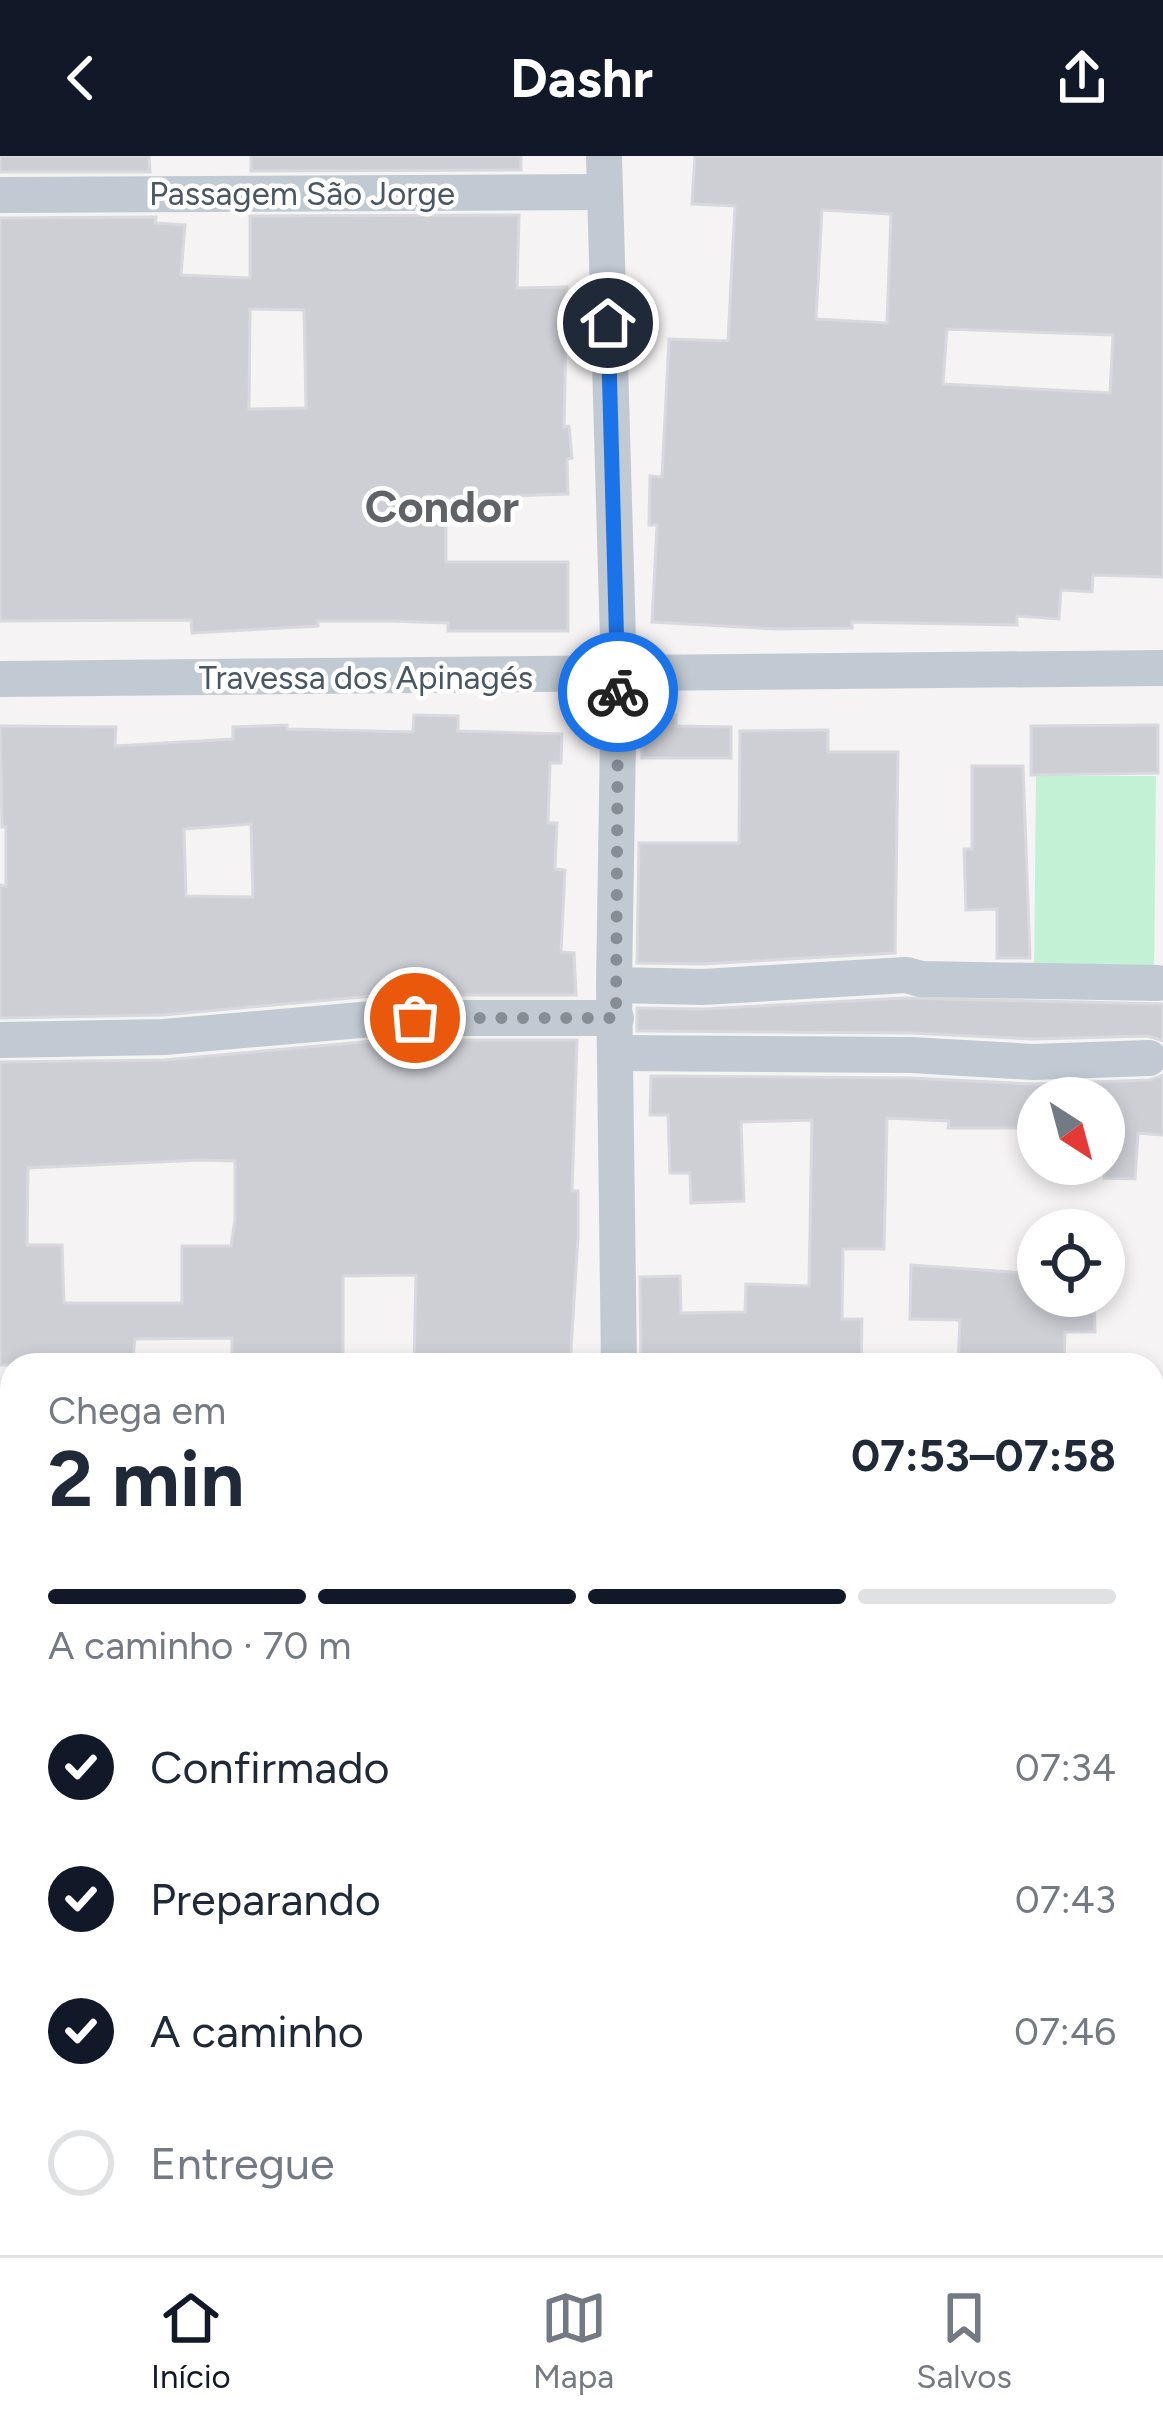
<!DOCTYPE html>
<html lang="pt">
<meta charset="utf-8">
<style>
:root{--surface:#fff;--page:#f2f2f3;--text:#1f2937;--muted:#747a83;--line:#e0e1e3;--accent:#111827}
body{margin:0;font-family:Figtree,sans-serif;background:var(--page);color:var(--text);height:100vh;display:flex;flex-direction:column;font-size:45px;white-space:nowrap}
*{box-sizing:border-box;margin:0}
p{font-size:39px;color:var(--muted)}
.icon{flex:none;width:66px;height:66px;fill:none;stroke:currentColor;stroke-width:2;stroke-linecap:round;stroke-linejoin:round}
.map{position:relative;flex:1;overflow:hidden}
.side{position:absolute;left:0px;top:1197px;width:1164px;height:903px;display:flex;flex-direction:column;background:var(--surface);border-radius:36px 36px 0 0;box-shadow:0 6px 18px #0003}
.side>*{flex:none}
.needle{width:78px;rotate:144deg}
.controls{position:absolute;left:1017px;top:921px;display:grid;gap:24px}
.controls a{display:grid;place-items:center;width:108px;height:108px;border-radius:50%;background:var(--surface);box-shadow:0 6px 18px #0003;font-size:60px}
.pin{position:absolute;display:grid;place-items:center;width:102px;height:102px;color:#fff;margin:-51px;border:6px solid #fff;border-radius:50%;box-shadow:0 3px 12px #0007}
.courier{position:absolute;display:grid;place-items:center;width:120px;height:120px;margin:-60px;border:9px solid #1a73e8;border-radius:50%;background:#fff;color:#222;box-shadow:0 3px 15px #0007}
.summary em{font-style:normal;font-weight:700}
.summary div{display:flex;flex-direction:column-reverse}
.summary{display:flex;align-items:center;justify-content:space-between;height:204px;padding:0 48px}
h1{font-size:78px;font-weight:700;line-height:90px}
.bar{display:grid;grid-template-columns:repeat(4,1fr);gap:18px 12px;align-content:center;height:144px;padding:0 48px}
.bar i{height:15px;border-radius:9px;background:var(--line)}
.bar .current{background:var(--accent)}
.bar p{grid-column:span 4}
ol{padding:0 48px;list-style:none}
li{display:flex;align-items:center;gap:36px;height:132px}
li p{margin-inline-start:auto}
li .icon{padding:12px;border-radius:50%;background:var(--accent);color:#fff;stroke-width:4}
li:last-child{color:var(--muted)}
li i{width:66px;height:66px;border:6px solid var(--line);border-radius:50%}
header{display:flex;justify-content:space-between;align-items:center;height:156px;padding:0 48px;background:var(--accent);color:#fff;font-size:54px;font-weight:700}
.menu{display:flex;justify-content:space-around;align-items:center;height:168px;border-top:3px solid var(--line);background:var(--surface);font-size:33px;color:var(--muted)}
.menu a{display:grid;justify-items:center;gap:6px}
.menu .current{color:var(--accent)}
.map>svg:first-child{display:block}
.green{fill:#c3f1d5}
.building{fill:#cdcfd5;stroke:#d7d9de;stroke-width:3;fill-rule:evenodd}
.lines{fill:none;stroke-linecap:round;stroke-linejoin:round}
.path{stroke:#7ad0a6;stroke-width:6;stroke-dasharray:9 6;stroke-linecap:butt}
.minor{stroke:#c1cad2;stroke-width:36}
.major{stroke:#b3c2d1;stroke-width:45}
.done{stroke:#868d94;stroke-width:12;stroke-dasharray:0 21.6}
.route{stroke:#1a73e8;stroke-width:15}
.labels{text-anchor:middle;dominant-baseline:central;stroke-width:9;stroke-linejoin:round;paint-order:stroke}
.street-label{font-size:33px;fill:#4a5661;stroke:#fff}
.district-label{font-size:45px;font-weight:bold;fill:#5f6368;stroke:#fff}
</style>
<header><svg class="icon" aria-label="back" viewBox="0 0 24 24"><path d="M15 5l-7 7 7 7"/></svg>Dashr<svg class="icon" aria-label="share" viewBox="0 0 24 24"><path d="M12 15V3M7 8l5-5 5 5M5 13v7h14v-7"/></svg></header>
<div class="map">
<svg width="1163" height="2099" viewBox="0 0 1163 2099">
<rect width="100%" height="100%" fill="#f5f3f3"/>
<path class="green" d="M1036 620H1156L1154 819H1034Z"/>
<g class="building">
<path d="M0 0H149L150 16H0Z"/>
<path d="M251 0H521V14L251 15Z"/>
<path d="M695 0H1163V421L1093 419 1092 436 1061 434 1059 463 1017 460V469L852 466V472L777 473 652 466 657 369H649L650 320 662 321 669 183 728 185 735 50 692 48ZM822 54 891 58 887 167 816 163ZM947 173 1113 179 1110 237 943 228Z"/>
<path d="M519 59 517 132 567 131 564 271 569 270 572 302 567 303 568 338 446 342V406H568V475H448V467L388 465H318V470L192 477 191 464 0 465V62L156 61 155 67 185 69 181 119 250 122V60ZM250 153 304 154 306 252 249 253Z"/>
<path d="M414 559 458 560V575L562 578 561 607H550L548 667H557L555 713 565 714 561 796 574 797 576 839H384L163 859 0 862V729L6 730V671H2L0 570 116 571 115 590 233 583V571L287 569V573L413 576ZM251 668 253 741 186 740 184 673Z"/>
<path d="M642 559H676V570L731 571V602H642Z"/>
<path d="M1158 569V617L1031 619V570Z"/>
<path d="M828 574V596H898L895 797 703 808 637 807 639 687H739L740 575Z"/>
<path d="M972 610H1023L1030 802H997V753L966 754 964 693H972Z"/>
<path d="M904 842 1163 848V885L1148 880 1033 883 911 877 637 875V852L704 853Z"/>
<path d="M385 884H577L572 1035H578V1081L570 1209H414L416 1119 343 1120V1209H232V1182L135 1183 132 1209H0V906L164 904ZM200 1004 235 1005V1064L231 1090H182V1147H64L62 1089H27L28 1012Z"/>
<path d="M1163 919V979L1138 977 1135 1023 1104 1022V942H1038V972H948L949 965 887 962 884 1093H843L842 1163H862L861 1209H641L640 1121 680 1120 681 1157 745 1156 746 1128 809 1130 812 964 741 966 744 1045 691 1047 690 1017H670L668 959H650L651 920 910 922 1034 928 1150 924Z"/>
<path d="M911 1109 1038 1118V1140H1094L1095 1176H1065L1064 1209H958L960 1164 910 1163Z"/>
</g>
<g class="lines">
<path class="path" d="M420 2099 432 2088"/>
<g class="minor">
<path d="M604 0 619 519 614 829 619 1209"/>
<path d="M0 39 604 36"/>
<path d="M0 523 1163 512"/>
<path d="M614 829 703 831 906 819 921 823 1158 827"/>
<path d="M0 884 164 881 384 862H616"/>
<path d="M615 897 911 899 1033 906 1149 902"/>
<path d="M0 1980 12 1969"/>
<path d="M759 2088 767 2099"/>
<path d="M1140 2088 1147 2099"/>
<path d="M1095 2099 1109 2088"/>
</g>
<g class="major">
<path d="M0 1372 12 1373"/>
<path d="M1152 1394H1163"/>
<path d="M0 1918 12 1932"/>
<path d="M146 2088 155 2099"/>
</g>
</g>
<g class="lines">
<path class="done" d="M415 862H616L618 536"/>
<path class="route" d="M608 167 618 536"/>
</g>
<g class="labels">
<g class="street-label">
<text x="302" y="37">Passagem São Jorge</text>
<text x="366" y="521">Travessa dos Apinagés</text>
</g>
<g class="district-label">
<text x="442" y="350">Condor</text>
</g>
</g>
</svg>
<div class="controls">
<a><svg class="needle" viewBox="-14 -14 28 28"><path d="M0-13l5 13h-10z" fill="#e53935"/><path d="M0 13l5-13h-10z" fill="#747a83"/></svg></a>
<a><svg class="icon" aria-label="locate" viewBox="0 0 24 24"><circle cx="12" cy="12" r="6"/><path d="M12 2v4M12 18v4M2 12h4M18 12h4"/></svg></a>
</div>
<div class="pin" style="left:415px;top:862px;background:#ea580c"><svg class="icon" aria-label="bag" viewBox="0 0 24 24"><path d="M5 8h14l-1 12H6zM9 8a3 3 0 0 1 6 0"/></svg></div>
<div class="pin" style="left:608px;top:167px;background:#1f2937"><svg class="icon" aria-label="home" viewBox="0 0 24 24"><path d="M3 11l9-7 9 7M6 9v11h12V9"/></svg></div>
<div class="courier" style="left:618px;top:536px"><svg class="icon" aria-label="bike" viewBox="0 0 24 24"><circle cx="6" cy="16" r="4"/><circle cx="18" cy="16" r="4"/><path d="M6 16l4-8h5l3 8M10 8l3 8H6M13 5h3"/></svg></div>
<section class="side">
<div class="summary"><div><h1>2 min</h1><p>Chega em</p></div><em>07:53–07:58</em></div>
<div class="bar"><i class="current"></i><i class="current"></i><i class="current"></i><i></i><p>A caminho · 70 m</p></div>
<ol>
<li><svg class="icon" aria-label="check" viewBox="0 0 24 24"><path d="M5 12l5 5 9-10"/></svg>Confirmado<p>07:34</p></li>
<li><svg class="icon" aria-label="check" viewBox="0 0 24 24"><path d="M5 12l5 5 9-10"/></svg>Preparando<p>07:43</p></li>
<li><svg class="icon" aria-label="check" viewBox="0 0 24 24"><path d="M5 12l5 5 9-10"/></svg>A caminho<p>07:46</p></li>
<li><i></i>Entregue</li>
</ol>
</section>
</div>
<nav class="menu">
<a class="current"><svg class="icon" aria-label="home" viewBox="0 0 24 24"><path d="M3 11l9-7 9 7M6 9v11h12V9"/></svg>Início</a>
<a><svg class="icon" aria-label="map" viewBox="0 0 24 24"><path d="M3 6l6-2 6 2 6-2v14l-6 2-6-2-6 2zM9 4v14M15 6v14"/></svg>Mapa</a>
<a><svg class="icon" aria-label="saved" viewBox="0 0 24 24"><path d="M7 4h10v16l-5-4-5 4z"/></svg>Salvos</a>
</nav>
